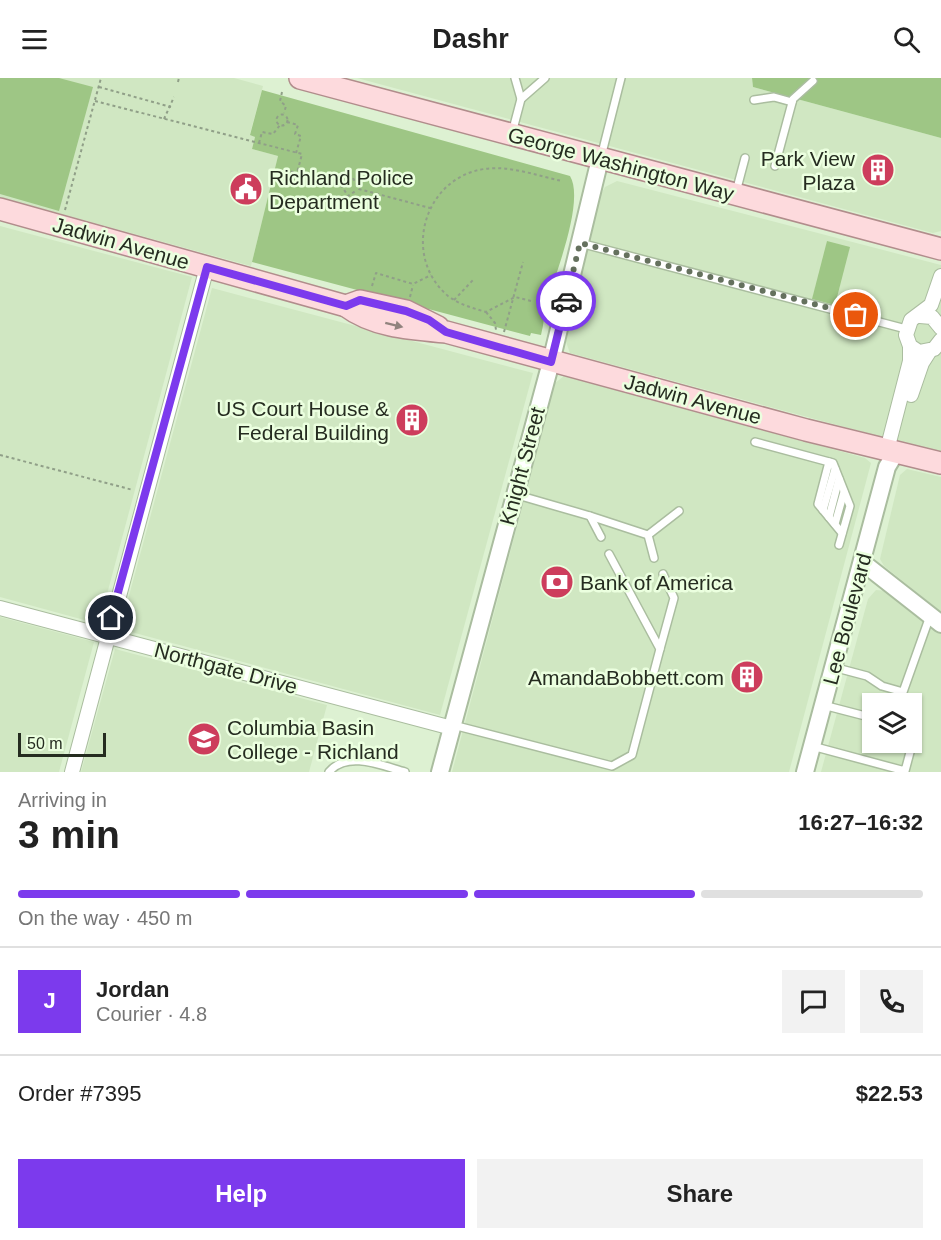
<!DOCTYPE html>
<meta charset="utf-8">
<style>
:root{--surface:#fff;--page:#f2f2f2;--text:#222;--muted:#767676;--line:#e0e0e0;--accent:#7c3aed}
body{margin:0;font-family:Helvetica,sans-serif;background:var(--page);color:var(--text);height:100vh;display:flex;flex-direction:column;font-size:22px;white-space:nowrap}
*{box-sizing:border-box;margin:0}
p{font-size:20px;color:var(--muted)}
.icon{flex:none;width:33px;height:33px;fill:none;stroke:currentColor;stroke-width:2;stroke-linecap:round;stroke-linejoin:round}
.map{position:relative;height:694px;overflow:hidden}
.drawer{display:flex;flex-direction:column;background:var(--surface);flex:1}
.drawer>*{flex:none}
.tools{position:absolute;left:862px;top:615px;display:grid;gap:12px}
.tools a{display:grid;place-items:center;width:60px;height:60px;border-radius:0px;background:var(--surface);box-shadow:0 2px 4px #0004;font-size:30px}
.scale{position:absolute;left:18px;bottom:15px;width:88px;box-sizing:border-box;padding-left:6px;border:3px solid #252c20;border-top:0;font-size:16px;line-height:21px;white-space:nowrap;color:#252c20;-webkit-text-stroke:4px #ebffdf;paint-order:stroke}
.pin{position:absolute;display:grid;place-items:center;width:51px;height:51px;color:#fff;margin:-26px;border:3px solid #fff;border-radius:50%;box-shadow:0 2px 6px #0007}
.courier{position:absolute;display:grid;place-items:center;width:60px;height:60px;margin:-30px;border:4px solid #7c3aed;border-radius:50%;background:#fff;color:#222;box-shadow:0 2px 8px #0007}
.headline em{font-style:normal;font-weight:600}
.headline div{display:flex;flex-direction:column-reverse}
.headline{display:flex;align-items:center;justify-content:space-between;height:102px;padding:0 18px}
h1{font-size:39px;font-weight:600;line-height:45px}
.bar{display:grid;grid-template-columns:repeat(4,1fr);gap:9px 6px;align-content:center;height:72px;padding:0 18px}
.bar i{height:8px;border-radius:4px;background:var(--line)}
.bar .current{background:var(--accent)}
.bar p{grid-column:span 4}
.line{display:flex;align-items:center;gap:15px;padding:0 18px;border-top:2px solid var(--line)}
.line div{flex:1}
.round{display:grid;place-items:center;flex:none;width:63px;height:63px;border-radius:0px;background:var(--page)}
.action{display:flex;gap:12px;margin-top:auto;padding:12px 18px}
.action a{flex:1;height:69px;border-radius:0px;background:var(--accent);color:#fff;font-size:24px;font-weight:600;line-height:69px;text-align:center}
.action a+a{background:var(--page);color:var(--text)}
header{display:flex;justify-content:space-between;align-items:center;height:78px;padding:0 18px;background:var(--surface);font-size:27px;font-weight:600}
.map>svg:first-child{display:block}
.built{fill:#d0e7c2;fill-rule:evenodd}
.green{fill:#9ec685}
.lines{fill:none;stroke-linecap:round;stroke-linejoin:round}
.service-casing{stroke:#aabd9f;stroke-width:10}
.minor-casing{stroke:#aabd9f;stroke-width:16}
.tertiary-casing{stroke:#aabd9f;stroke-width:20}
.primary-casing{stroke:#b18d8c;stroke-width:24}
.path{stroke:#909f88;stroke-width:2;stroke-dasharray:3 3;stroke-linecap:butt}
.service{stroke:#fff;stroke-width:7}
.minor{stroke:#fff;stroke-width:14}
.tertiary{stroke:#fff;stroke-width:16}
.primary{stroke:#fddadd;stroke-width:21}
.oneway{fill:#91837e}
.done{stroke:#65715e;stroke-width:6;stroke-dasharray:0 10.8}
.route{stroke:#7c3aed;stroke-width:8}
.labels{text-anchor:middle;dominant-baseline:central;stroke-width:5;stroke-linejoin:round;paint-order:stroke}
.poi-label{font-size:21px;fill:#252c20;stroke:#ebffdf;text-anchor:end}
.street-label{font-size:21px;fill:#252c20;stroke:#ebffdf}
</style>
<header><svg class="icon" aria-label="menu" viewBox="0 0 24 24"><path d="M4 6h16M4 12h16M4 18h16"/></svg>Dashr<svg class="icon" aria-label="search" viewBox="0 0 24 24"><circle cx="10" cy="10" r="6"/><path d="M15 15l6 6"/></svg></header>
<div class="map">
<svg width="941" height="694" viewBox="0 0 941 694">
<rect width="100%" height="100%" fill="#ddf1d2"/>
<g class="built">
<path d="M0 0H234L263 8 250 56 255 59 252 71 278 78 251 188 0 119Z"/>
<path d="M357 0H752L753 9 941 60V153L933 155Z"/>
<path d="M617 103 941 187V375L570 275 566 264 601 116 605 109Z"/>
<path d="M0 148 192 199 99 546 0 519Z"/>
<path d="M212 210 533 295 440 637 120 551Z"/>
<path d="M564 298 865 380 871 385 789 694H452L555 305Z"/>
<path d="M907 391 941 399V534L884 488 880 481 900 397Z"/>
<path d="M876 512 887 513 941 556V694H821L868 521ZM873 626H912V664H873Z"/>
<path d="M0 539 94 564 59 694H0Z"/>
<path d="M115 571 327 627 309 694H81Z"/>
</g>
<g class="green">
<path d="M0 0H59L93 9 59 133 0 116Z"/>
<path d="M752 0H941V60L753 9Z"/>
<path d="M262 12 570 98C585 123 555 197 547 225 544 235 544 246 541 257L531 255 530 258 252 184 278 78 252 71 255 59 250 57Z"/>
<path d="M827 163 850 169 835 227 812 221Z"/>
</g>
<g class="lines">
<g class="service-casing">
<g id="service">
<path d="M515 0 521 21"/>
<path d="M754 22 774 19 792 24"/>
<path d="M512 55 521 21 545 0"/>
<path d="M601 79 621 0"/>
<path d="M775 88 793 21 813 3"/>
<path d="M736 114 745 80"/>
<path d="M580 165 906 251"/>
<path d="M755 364 833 385 850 428 839 467"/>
<path d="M829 384 818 426 842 455"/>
<path d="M514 416 590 438 601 459"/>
<path d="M823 432 835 391"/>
<path d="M590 438 648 457 654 480"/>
<path d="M829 439 839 401"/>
<path d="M835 446 844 414"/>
<path d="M648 457 679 433"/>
<path d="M660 571 674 520 663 496"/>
<path d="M833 589 867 598 882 608 903 614 930 538"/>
<path d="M823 627 873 640"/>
<path d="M453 647 612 688 632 677 660 571 609 476"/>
<path d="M812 668 905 693 916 652 912 651"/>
<path d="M329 694C347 672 383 688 405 694"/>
</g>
</g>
<g class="minor-casing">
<g id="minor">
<path d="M941 198 931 227 911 242 906 257 910 268 919 274 934 271 941 262"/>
<path d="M920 238 932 239 941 250"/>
<path d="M911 317 922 285 929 274"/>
<path d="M887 372 910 283V268"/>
<path d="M0 530 452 650"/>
<path d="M72 694 207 189"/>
</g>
</g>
<g class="tertiary-casing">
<g id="tertiary">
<path d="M862 484 941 546"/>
<path d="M440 694 551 284 600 81"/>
<path d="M805 694 887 389 896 374"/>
</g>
</g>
<g class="primary-casing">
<g id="primary">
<path d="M300 0 941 171"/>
<path d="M0 131 346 228C374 249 412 251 446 254L806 352 941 385"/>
<path d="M346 228 360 223 406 233 438 249"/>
</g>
</g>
<g class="path">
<path d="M178 4 179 0"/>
<path d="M99 9 171 29"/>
<path d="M282 14 280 23 286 28 284 35"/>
<path d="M95 23 302 76 297 95"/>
<circle cx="282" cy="42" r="5.5"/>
<path d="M164 41 174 19"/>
<path d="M287 44 298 47 295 56 301 58 296 75"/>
<path d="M259 65 262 54 273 56 280 47"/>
<path d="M285 92 341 107 353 100 359 111 430 130"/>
<path d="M341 107 348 118 357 112"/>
<path d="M65 132 101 0"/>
<path d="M372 208 376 195 413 206 431 197"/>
<path d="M410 219 413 207"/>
<path d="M454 222 473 202"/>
<path d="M531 223 515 219 486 234C473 230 460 227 448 218 401 178 424 100 484 91 509 87 538 98 562 103"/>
<path d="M486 234 495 245 496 252"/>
<path d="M504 254 523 184"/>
<path d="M0 377 133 412"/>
</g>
<use href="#service" class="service"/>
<use href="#minor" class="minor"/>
<use href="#tertiary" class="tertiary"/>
<use href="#primary" class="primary"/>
</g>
<defs><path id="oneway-solid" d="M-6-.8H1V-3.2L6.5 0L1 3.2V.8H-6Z" transform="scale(1.5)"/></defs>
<use class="oneway" href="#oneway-solid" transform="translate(394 247) rotate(14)"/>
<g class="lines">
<path class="done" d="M566 223 580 165 856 237"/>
<path class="route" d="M111 540 207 189 346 228 360 222 406 233 429 242 446 254 551 284 566 223"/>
</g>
<defs>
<g id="building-disc" transform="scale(1.725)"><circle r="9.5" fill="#cd3d5c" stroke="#ebffdf"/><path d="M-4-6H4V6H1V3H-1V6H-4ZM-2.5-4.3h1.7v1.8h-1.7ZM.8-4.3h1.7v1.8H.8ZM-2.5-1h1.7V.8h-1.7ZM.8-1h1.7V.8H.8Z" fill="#fff"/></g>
<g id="civic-disc" transform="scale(1.725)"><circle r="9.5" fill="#cd3d5c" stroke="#ebffdf"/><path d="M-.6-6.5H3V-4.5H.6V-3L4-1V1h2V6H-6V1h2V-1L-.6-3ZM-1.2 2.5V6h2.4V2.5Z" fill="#fff"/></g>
<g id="bank-disc" transform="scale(1.725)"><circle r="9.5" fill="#cd3d5c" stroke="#ebffdf"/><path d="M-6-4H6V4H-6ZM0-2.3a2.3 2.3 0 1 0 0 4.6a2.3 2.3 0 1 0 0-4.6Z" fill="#fff"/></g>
<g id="university-disc" transform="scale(1.725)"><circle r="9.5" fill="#cd3d5c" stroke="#ebffdf"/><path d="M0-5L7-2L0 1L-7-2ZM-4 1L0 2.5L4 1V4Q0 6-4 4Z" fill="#fff"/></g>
</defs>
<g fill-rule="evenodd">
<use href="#building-disc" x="878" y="92"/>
<use href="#civic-disc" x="246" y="111"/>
<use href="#building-disc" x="412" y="342"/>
<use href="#bank-disc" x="557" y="504"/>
<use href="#building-disc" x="747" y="599"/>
<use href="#university-disc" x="204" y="661"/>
</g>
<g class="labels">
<g class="poi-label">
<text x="855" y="80">Park View<tspan x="855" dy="24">Plaza</tspan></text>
<text x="269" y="99" text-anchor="start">Richland Police<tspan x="269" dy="24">Department</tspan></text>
<text x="389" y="330">US Court House &amp;<tspan x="389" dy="24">Federal Building</tspan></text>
<text x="580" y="504" text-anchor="start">Bank of America</text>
<text x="724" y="599">AmandaBobbett.com</text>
<text x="227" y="649" text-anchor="start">Columbia Basin<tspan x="227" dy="24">College - Richland</tspan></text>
</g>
<g class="street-label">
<text transform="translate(621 86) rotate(15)">George Washington Way</text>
<text transform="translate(121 165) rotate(16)">Jadwin Avenue</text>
<text transform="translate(693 321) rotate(15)">Jadwin Avenue</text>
<text transform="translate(522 388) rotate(-75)">Knight Street</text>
<text transform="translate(847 541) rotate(-75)">Lee Boulevard</text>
<text transform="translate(226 590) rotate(15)">Northgate Drive</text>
</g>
</g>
</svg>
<div class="tools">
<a><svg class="icon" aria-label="layers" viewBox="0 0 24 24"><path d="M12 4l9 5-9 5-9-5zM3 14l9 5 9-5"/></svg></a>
</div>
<div class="scale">50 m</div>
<div class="pin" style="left:856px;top:237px;background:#ea580c"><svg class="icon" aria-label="bag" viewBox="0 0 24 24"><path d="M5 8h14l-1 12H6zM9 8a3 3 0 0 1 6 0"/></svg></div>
<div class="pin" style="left:111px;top:540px;background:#1f2937"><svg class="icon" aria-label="home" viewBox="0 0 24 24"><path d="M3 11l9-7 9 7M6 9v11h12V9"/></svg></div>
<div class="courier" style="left:566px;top:223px"><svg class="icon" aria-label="car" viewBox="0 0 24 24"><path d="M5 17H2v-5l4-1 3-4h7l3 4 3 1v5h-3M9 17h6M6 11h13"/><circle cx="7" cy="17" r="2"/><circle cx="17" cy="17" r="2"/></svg></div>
</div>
<section class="drawer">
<div class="headline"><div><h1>3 min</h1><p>Arriving in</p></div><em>16:27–16:32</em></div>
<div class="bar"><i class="current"></i><i class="current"></i><i class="current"></i><i></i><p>On the way · 450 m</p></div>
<div class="line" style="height:108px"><b class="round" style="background:var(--accent);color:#fff">J</b><div><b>Jordan</b><p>Courier · 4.8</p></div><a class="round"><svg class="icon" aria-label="chat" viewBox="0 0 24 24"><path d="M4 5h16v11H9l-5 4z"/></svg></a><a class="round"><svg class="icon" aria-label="phone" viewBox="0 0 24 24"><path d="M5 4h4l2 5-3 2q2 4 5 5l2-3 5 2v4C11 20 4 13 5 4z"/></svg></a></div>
<div class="line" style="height:78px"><div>Order #7395</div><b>$22.53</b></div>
<div class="action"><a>Help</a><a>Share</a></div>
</section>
